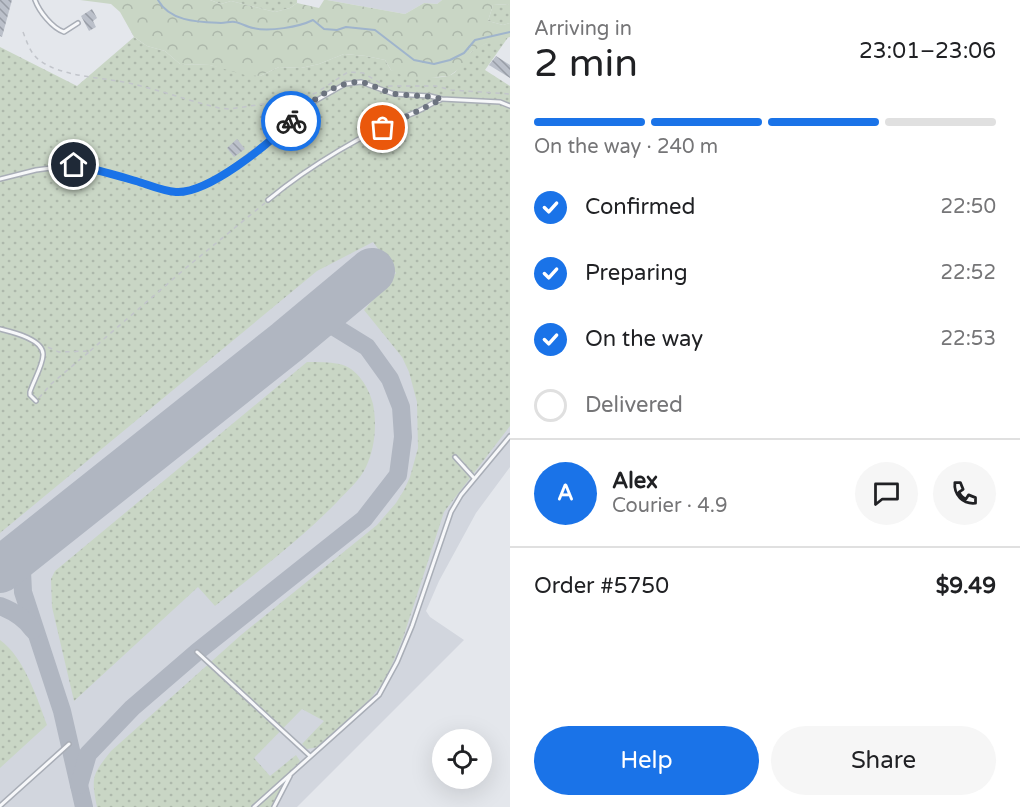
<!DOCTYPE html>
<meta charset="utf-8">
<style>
:root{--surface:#fff;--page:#f6f6f6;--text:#202124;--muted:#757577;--line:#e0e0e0;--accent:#1a73e8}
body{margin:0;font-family:"Varela Round",sans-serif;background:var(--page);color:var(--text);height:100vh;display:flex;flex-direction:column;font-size:22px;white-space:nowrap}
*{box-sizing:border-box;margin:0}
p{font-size:20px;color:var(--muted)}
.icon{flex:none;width:33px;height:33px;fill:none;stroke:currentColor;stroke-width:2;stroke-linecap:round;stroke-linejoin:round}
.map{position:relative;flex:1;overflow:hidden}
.details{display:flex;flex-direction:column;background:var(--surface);width:510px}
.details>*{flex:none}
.controls{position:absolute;left:432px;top:729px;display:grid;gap:12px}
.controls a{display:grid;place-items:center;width:60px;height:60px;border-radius:50%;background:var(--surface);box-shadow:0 6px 24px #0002;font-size:30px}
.pin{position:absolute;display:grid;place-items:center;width:51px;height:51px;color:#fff;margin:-26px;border:3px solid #fff;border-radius:50%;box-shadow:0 2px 6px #0007}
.courier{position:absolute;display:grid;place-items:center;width:60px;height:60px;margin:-30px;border:4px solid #1a73e8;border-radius:50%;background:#fff;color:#222;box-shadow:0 2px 8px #0007}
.head em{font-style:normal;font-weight:600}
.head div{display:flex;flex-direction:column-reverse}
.head{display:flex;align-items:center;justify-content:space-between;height:102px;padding:0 24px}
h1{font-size:39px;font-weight:600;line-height:45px}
.bar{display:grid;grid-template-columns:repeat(4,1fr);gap:9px 6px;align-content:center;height:72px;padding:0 24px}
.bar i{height:8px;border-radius:4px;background:var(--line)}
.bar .current{background:var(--accent)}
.bar p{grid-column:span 4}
.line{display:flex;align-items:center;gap:15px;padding:0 24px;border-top:2px solid var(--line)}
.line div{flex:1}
.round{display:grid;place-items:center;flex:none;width:63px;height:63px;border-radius:32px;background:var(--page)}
ol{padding:0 24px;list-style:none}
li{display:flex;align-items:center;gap:18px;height:66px}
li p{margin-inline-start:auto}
li .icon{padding:6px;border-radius:50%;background:var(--accent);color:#fff;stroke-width:4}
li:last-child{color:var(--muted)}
li i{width:33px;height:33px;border:3px solid var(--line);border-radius:50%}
.cta{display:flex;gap:12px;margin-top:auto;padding:12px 24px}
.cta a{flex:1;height:69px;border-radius:36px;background:var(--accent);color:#fff;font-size:24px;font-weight:600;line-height:69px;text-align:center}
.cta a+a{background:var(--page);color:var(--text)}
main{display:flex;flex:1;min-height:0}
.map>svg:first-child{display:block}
.built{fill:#d2d6de}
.grass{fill:url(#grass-dots)}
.forest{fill:url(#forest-crowns)}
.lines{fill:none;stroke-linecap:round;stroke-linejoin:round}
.stream{stroke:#9fb4cc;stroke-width:2}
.taxiway{stroke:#b0b6c1;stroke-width:18}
.runway{stroke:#b0b6c1;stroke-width:46}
.building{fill:url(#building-back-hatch)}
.lane-casing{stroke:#a9aeb7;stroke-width:6}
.path{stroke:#c2c5cb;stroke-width:1.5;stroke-dasharray:4.5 4.5;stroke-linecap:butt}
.lane{stroke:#f7f8fa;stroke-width:3}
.done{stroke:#6c737f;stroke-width:6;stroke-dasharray:0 10.8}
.route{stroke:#1a73e8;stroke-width:8}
</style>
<main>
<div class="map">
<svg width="510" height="807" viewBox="0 0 510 807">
<defs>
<pattern id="grass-dots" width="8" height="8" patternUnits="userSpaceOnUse" patternTransform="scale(1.5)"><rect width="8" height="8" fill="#c9d6c5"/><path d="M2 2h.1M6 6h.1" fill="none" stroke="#adb8ab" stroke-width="1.8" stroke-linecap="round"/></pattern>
<pattern id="forest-crowns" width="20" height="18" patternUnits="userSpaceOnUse" patternTransform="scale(1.5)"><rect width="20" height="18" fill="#c9d6c5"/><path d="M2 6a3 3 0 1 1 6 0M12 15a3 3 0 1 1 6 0" fill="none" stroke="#adb8ab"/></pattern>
<pattern id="building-back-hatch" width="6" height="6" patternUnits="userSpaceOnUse" patternTransform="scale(1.5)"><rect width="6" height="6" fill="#bbc0ca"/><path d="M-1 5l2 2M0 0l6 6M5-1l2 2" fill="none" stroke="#989da6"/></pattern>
</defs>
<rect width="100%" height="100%" fill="#e4e7ec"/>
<g class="built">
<path d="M327 0H442L437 4 424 3 405 14Z"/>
<path d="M510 99V467L476 513 439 581 426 611 430 617 464 640 297 807H0V170Z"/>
</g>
<g class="grass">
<path d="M210 0H297V3L290 8 275 12 231 1 221 4Z"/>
<path d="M510 4V23L503 25 488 21 493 5Z"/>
<path d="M509 36 485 70 510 86V426L444 512 403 638 386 679 371 698 319 747 307 749 302 744 324 721 302 709 254 758 270 776 296 755 300 761 276 807H97C91 777 92 775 111 751L241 635 377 525 396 503 404 490 410 477 418 448 417 402 409 372 402 357 364 310 396 273 373 242 317 271 0 533V47L77 86 134 37 147 46 165 51 180 64 210 65 260 76 279 67 301 68 319 64 344 54 366 56 385 60 391 70C408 73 430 80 448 76 459 73 463 60 470 53 480 44 497 39 509 36Z"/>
<path d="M307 362C318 362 329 362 339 364 357 367 369 388 373 404 377 425 375 448 366 467 360 480 347 491 337 502 300 540 257 572 215 606L198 587 74 701 52 607 51 579 55 571Z"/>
<path d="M0 640C24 657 37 698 47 725L0 768Z"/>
</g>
<path class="forest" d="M80 0H210L221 4 231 1 275 12 290 8 297 3 319 8 324 0H327L405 14 424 3 437 4 442 0H510V4L493 5 488 21 503 25 510 23V37L485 44 471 52 459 69 449 76 410 79 391 70 385 60 366 56 344 54 319 64 301 68 279 67 260 76 245 75 210 65 180 64 165 51 147 46 134 37 120 12 111 4Z"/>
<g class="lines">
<path class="stream" d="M158 0C170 22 199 22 221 23 226 23 231 21 235 22 241 23 247 27 253 28 269 32 299 27 313 20L324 29 337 30 346 27 375 30 414 60 434 64 450 60 464 53 475 40 510 32"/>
<g class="taxiway">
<path d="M38 538 26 558 22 571 23 592 62 711 84 807"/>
<path d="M0 606C13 611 25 618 33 630"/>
<path d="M79 785 88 754 132 708 197 652 364 519 398 475 403 437 401 407 390 379 367 347 333 326 315 328 287 342"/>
</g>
<path class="runway" d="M0 570 287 342 372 271"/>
</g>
<g class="building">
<path d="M0 0H12L2 37 0 36Z"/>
<path d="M92 9 97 18 93 21 96 27 89 31 81 16Z"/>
<path d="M496 56 510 65V78L489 65Z"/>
<path d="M237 139 245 149 234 157 227 148Z"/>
</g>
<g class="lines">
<g class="lane-casing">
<g id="lane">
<path d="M35 0C39 11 52 28 64 32L78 23"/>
<path d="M0 179 36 170 73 165 103 172 160 189 176 192 190 191 222 176 272 139 303 108 345 84 361 82 394 94 430 96 442 99 500 102 510 106"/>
<path d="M268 200C309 166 366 132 416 112 424 109 431 103 440 100"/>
<path d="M0 329C12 332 44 339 43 355 43 365 33 382 30 392V395L36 401"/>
<path d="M455 457 474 478"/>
<path d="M197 652 310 756"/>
<path d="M0 806 69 744"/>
<path d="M254 807 379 695 397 662 412 626 451 512 461 495 510 436"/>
<path d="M274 807 290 776"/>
</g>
</g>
<g class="path">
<path d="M23 32C27 42 30 53 39 60 63 78 105 77 133 84 162 91 190 101 219 108L230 109 296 99 316 93 348 72 363 73 384 85"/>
<path d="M388 86H436L451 90 510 94"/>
<path d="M90 351 187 267 265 203"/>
<path d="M39 398 51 384 90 351 59 352 45 346"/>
</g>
<use href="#lane" class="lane"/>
</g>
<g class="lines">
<path class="done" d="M291 121C307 104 334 82 359 82 371 83 383 92 395 94 411 96 426 95 442 99L383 128"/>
<path class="route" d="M74 165C95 169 115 175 136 181 149 185 162 191 176 192 208 194 269 144 291 121"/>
</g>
</svg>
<div class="controls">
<a><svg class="icon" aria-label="locate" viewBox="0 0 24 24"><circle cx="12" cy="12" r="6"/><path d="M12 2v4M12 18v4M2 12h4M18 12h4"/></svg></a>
</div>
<div class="pin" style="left:383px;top:128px;background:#ea580c"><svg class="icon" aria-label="bag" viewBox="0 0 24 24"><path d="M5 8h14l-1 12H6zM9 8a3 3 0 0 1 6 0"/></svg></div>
<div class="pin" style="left:74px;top:165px;background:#1f2937"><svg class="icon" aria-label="home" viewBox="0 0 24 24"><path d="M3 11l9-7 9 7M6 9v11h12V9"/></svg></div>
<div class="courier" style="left:291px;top:121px"><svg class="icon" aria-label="bike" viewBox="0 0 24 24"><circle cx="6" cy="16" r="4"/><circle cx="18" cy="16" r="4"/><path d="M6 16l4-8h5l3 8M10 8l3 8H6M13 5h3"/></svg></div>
</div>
<section class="details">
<div class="head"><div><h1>2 min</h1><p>Arriving in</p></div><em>23:01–23:06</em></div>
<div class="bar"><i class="current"></i><i class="current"></i><i class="current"></i><i></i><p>On the way · 240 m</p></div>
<ol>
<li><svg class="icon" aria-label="check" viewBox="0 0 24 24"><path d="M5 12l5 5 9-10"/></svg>Confirmed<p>22:50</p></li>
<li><svg class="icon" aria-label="check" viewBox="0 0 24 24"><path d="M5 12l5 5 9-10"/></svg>Preparing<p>22:52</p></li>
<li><svg class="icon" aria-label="check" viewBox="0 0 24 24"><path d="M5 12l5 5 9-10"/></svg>On the way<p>22:53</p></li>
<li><i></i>Delivered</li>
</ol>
<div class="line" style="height:108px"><b class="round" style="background:var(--accent);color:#fff">A</b><div><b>Alex</b><p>Courier · 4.9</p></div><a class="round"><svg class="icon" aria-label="chat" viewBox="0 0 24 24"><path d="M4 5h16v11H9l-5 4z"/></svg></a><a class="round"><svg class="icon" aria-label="phone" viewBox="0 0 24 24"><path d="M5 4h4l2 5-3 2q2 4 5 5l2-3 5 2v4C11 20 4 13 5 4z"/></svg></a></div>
<div class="line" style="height:78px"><div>Order #5750</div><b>$9.49</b></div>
<div class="cta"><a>Help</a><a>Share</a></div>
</section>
</main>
